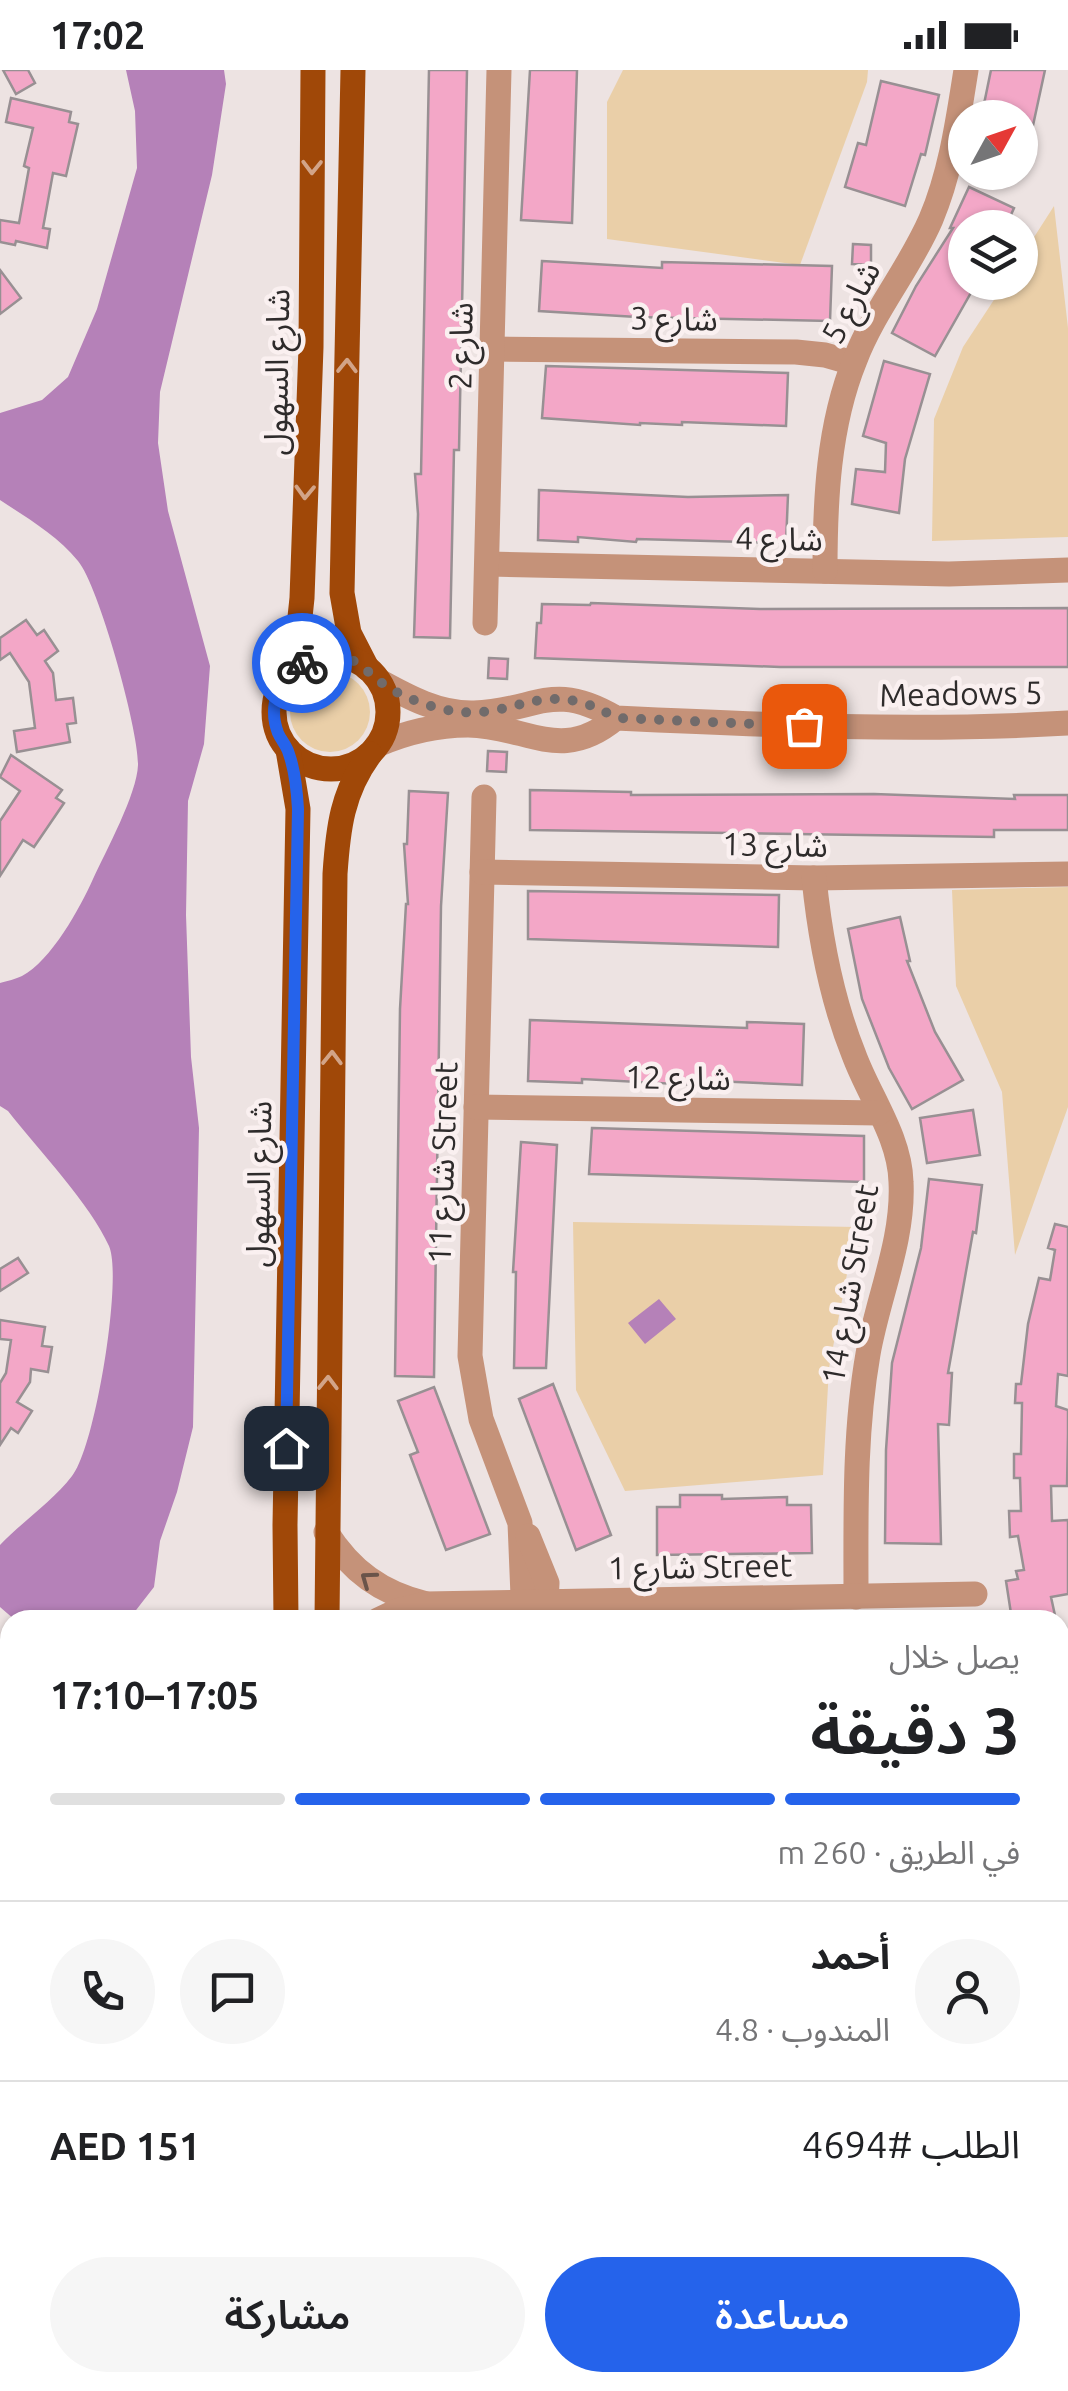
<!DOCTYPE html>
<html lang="ar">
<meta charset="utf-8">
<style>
:root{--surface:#fff;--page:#f6f6f6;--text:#202124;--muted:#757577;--line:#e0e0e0;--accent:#2563eb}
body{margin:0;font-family:Ubuntu,"Noto Sans Arabic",sans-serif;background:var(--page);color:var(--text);direction:rtl;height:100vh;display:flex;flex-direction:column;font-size:38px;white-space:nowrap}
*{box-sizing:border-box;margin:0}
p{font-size:32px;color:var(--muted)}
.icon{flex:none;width:55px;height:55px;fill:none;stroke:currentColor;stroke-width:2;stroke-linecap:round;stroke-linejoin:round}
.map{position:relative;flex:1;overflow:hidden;direction:ltr}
.side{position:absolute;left:0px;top:1540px;width:1070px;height:782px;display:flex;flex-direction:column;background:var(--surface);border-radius:30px 30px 0 0;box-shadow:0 2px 8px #0004;direction:rtl}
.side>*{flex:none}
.needle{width:65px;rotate:50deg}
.tools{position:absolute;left:948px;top:30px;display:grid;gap:20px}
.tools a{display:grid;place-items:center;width:90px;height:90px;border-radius:50%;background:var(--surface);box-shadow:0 2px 8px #0004;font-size:50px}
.pin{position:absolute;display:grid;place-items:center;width:85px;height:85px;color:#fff;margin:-42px;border-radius:20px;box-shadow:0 5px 15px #0006}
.courier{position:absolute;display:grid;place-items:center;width:100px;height:100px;margin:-50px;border:8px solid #2563eb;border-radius:50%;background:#fff;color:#222;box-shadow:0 2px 12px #0007}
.head em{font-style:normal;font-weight:600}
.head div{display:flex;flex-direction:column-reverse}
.head{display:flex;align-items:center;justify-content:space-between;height:170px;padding:0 50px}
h1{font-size:65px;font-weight:600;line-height:75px}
.bar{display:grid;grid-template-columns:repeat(4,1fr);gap:15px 10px;align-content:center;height:120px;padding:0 50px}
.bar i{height:12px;border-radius:8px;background:var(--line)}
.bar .current{background:var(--accent)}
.bar p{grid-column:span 4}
.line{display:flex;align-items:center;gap:25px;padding:0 50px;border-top:2px solid var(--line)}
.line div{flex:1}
.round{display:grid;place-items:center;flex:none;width:105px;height:105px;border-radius:52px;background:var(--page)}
.button{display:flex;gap:20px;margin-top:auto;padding:20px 50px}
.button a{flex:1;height:115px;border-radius:60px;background:var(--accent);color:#fff;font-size:40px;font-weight:600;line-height:115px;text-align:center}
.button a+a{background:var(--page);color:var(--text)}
.status{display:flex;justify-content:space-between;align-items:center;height:70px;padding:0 50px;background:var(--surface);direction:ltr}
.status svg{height:28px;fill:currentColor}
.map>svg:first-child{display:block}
.green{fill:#eacfa8}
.water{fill:#b581b8}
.building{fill:#f3a7c7;stroke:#989093;stroke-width:2.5}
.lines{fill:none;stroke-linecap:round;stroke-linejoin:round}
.minor{stroke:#c59279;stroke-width:25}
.major{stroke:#a04808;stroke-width:25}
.oneway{stroke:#d2a488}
.oneway2{stroke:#6a544a}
.done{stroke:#716b6b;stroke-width:10;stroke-dasharray:0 18}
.route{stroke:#2563eb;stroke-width:12}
.labels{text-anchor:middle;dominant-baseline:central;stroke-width:9;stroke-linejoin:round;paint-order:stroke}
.street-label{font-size:32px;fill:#2e2b2b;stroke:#faf0f0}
</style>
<div class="status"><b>17:02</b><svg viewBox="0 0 49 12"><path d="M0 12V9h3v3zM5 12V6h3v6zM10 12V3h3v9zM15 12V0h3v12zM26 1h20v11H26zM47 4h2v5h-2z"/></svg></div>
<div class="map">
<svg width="1068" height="2321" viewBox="0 0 1068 2321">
<rect width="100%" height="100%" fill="#ede3e2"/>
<g class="green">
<path d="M623 0H868L867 12 800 195 607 169V32Z"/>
<path d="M1054 136 1068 258V467L932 471 934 349 963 277 1005 213 1020 212V189Z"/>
<circle cx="330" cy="642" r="40"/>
<path d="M1068 817V1037L1015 1185 1002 1022 956 916 952 820Z"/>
<path d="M573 1152 856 1157 829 1298 823 1405 625 1421 576 1320Z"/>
</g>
<g class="water">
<path d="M126 0H224L226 14 212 105 160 322 158 373 168 441 210 596 204 674 188 731 186 845 191 987 199 1058 193 1357 177 1422 160 1471 154 1517 133 1544 122 1550H15L0 1537V1475C23 1451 52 1432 72 1406 95 1379 123 1208 109 1176 91 1135 37 1078 8 1041L0 1036V913C7 911 16 909 22 906 51 891 80 838 93 809 106 781 137 724 138 695 139 661 99 516 78 491 57 465 27 448 0 430V343L42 330 68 307 97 239 137 98 135 41Z"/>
<path d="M659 1229 676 1249 645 1274 628 1253Z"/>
<path d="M689 2313H822L829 2321H690Z"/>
</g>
<g class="building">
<path d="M3 0H28L35 13 16 24Z"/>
<path d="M429 0H467L459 380H454L450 568 414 567 418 444 415 404H421Z"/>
<path d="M530 0H577L572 153 521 150Z"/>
<path d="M991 0H1045L1027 83 1020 82V41L984 34Z"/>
<path d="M881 11 939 25 925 85 921 84 905 136 845 117 858 73 866 75Z"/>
<path d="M11 28 71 42 69 52 78 54 66 106 53 103 43 158 50 159 47 178 16 171 15 175 0 172V150L19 153 29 98 24 96 33 58 6 52Z"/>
<path d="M969 117 1014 138 1005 158H965V212H977L935 286 892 263 916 216 953 158H950Z"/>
<path d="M853 174 871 175V195L852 194Z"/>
<path d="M542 191 662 198V192L832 196 830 251 637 247 539 241Z"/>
<path d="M0 200 21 228 0 244Z"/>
<path d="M884 291 930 304 905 389 899 443 852 434 856 399 885 402 886 373 863 366Z"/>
<path d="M546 296 788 303 786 356 682 352V355L640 353V355L542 348Z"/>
<path d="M539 420 688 427 788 425 786 473 637 469 636 472 578 467V472L538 470Z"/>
<path d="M591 533 760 539 1068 538V597H780L535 588 537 553H541L542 534 590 535Z"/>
<path d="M26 550 37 565 44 560 58 581 45 591 53 603 56 630 73 628 76 653 67 654 70 672 17 682 14 661 35 658 29 612 10 583 0 590V568Z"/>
<path d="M489 588 508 589 507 609 488 608Z"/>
<path d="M488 681 507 682 506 702 487 701Z"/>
<path d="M11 685 62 720 56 728 64 733 34 777 23 770 0 806V751L20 721 0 707Z"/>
<path d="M530 720 631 722V725L874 724 1015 729 1014 725H1068V760H994V767L530 760Z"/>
<path d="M409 721 448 723 441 836 434 1307 395 1306 400 939 406 834H408L404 774H407Z"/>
<path d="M528 821 779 825 778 877 528 869Z"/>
<path d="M900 847 910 891H907L935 962 963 1010 912 1039 889 998 862 929 848 859Z"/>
<path d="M530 950 747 958V952L804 954 802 1015 715 1011V1016L582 1009V1013L528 1011Z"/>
<path d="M973 1040 980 1085 927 1093 920 1048Z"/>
<path d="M592 1058 864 1066V1112L589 1104Z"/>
<path d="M521 1072 557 1075 546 1298H514L516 1202H513Z"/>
<path d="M929 1109 982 1115 976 1163 973 1162 948 1303H952L949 1355 938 1354 941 1474 885 1473 886 1380 892 1293 921 1178Z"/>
<path d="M1055 1154 1068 1157V1306L1058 1304 1056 1336 1068 1340V1364L1067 1416H1051L1052 1451 1068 1450V1524L1051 1527 1056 1550H1012L1006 1511 1018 1509 1016 1501 1024 1500 1018 1466 1010 1467 1009 1441H1021L1020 1408H1014V1384H1021L1022 1333H1015L1016 1314H1021L1028 1254 1039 1208 1050 1210 1055 1180 1048 1178Z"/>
<path d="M18 1188 28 1203 0 1221V1199Z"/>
<path d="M0 1250 45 1257 42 1276 52 1277 48 1302 31 1299 30 1312 17 1332 32 1341 18 1363 11 1358 0 1375V1313L6 1303 11 1270 0 1269Z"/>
<path d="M553 1314 611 1465 576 1480 519 1329Z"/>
<path d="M434 1317 490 1464 446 1480 410 1385 418 1382 398 1331Z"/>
<path d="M680 1425H722V1429L787 1427V1435H811L812 1483 657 1485V1437H680Z"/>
</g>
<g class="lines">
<g class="minor">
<path d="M493 279 796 282 825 285 853 293"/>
<path d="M489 494 949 504 1068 500"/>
<path d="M825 501C825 432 828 356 855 290 874 240 910 198 931 149 951 102 958 50 966 0"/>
<path d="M485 553 499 0"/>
<path d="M379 611C408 627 439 644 474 643 538 641 551 610 616 648 766 655 917 662 1068 653"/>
<path d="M377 675C407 662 436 655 468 655 529 656 561 694 616 648"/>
<path d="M484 727 470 1286 481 1349 520 1453 524 1550"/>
<path d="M482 802 814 808 1068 804"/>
<path d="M814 808C820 868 831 928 854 985 869 1026 900 1067 901 1112 904 1170 878 1227 868 1284 854 1364 856 1446 856 1527"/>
<path d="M476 1037 879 1043"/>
<path d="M326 1462C351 1501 381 1523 426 1534"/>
<path d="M528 1466 547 1513 545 1550"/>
<path d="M378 1550 397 1541 426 1534 975 1524"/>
<path d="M1060 2050 1068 2060"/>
<path d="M553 2312 554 2321"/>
<path d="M1015 2312 1023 2321"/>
</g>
<g class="major">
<path d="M353 0 342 523 349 563 367 598"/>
<circle cx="331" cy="642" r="57"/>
<path d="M288 603 298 566 302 528 311 277 313 0"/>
<path d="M286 1550 285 1455 298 739 288 680"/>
<path d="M327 1550 335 804C338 759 342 722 370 684"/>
<path d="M360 2312 362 2321"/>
<path d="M402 2312 404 2321"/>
</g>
</g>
<defs><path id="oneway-chevron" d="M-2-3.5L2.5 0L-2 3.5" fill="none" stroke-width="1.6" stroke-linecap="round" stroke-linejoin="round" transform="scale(2.5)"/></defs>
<g class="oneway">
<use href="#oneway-chevron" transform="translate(312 97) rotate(91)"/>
<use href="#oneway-chevron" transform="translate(347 296) rotate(-89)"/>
<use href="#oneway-chevron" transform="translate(305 422) rotate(92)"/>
<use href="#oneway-chevron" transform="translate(332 988) rotate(-89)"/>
<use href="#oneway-chevron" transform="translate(328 1313) rotate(-89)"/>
</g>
<use class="oneway2" href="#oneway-chevron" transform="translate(368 1509) rotate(-144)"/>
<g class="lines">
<path class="done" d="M302 593C340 577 350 586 378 610 395 624 421 634 442 639 515 656 539 602 616 648L804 656"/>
<path class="route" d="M286 1378 298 739C297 721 295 701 289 684 287 676 281 670 278 663 267 634 280 610 302 593"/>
</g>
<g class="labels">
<g class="street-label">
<text transform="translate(850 232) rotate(-62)">شارع 5</text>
<text transform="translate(674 248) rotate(1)">شارع 3</text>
<text transform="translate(460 276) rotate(-89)">شارع 2</text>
<text transform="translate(276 302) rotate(-89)">شارع السهول</text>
<text transform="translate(779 468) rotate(1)">شارع 4</text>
<text transform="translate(961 623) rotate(-1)">Meadows 5</text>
<text transform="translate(775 774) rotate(1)">شارع 13</text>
<text transform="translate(678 1007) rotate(1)">شارع 12</text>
<text transform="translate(442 1093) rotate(-88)">شارع 11 Street</text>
<text transform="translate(258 1114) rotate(-89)">شارع السهول</text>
<text transform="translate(849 1214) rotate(-80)">شارع 14 Street</text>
<text transform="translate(700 1496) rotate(-1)">شارع 1 Street</text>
</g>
</g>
</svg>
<div class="tools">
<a><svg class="needle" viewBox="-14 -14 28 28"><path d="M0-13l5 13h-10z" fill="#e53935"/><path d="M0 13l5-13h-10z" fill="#757577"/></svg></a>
<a><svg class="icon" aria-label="layers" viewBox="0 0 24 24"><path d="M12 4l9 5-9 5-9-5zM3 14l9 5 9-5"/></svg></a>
</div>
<div class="pin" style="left:804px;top:656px;background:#ea580c"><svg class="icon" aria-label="bag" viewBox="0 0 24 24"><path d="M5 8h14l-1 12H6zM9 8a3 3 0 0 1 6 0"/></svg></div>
<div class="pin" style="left:286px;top:1378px;background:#1f2937"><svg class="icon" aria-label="home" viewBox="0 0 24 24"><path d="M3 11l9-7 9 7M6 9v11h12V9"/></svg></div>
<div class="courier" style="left:302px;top:593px"><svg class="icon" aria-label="bike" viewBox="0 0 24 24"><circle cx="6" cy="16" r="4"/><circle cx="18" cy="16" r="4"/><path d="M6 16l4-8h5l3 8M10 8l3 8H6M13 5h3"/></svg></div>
<section class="side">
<div class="head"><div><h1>3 دقيقة</h1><p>يصل خلال</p></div><em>17:05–17:10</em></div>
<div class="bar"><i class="current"></i><i class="current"></i><i class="current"></i><i></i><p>في الطريق · 260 m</p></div>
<div class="line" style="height:180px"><a class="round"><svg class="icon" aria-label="person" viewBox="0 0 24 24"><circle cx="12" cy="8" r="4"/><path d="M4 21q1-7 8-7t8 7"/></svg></a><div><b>أحمد</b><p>المندوب · 4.8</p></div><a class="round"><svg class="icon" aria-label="chat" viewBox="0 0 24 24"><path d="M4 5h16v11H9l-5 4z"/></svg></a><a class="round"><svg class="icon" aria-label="phone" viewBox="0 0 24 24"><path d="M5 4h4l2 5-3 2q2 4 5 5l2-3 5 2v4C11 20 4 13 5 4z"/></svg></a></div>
<div class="line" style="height:130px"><div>الطلب #4694</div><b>AED 151</b></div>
<div class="button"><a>مساعدة</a><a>مشاركة</a></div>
</section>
</div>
